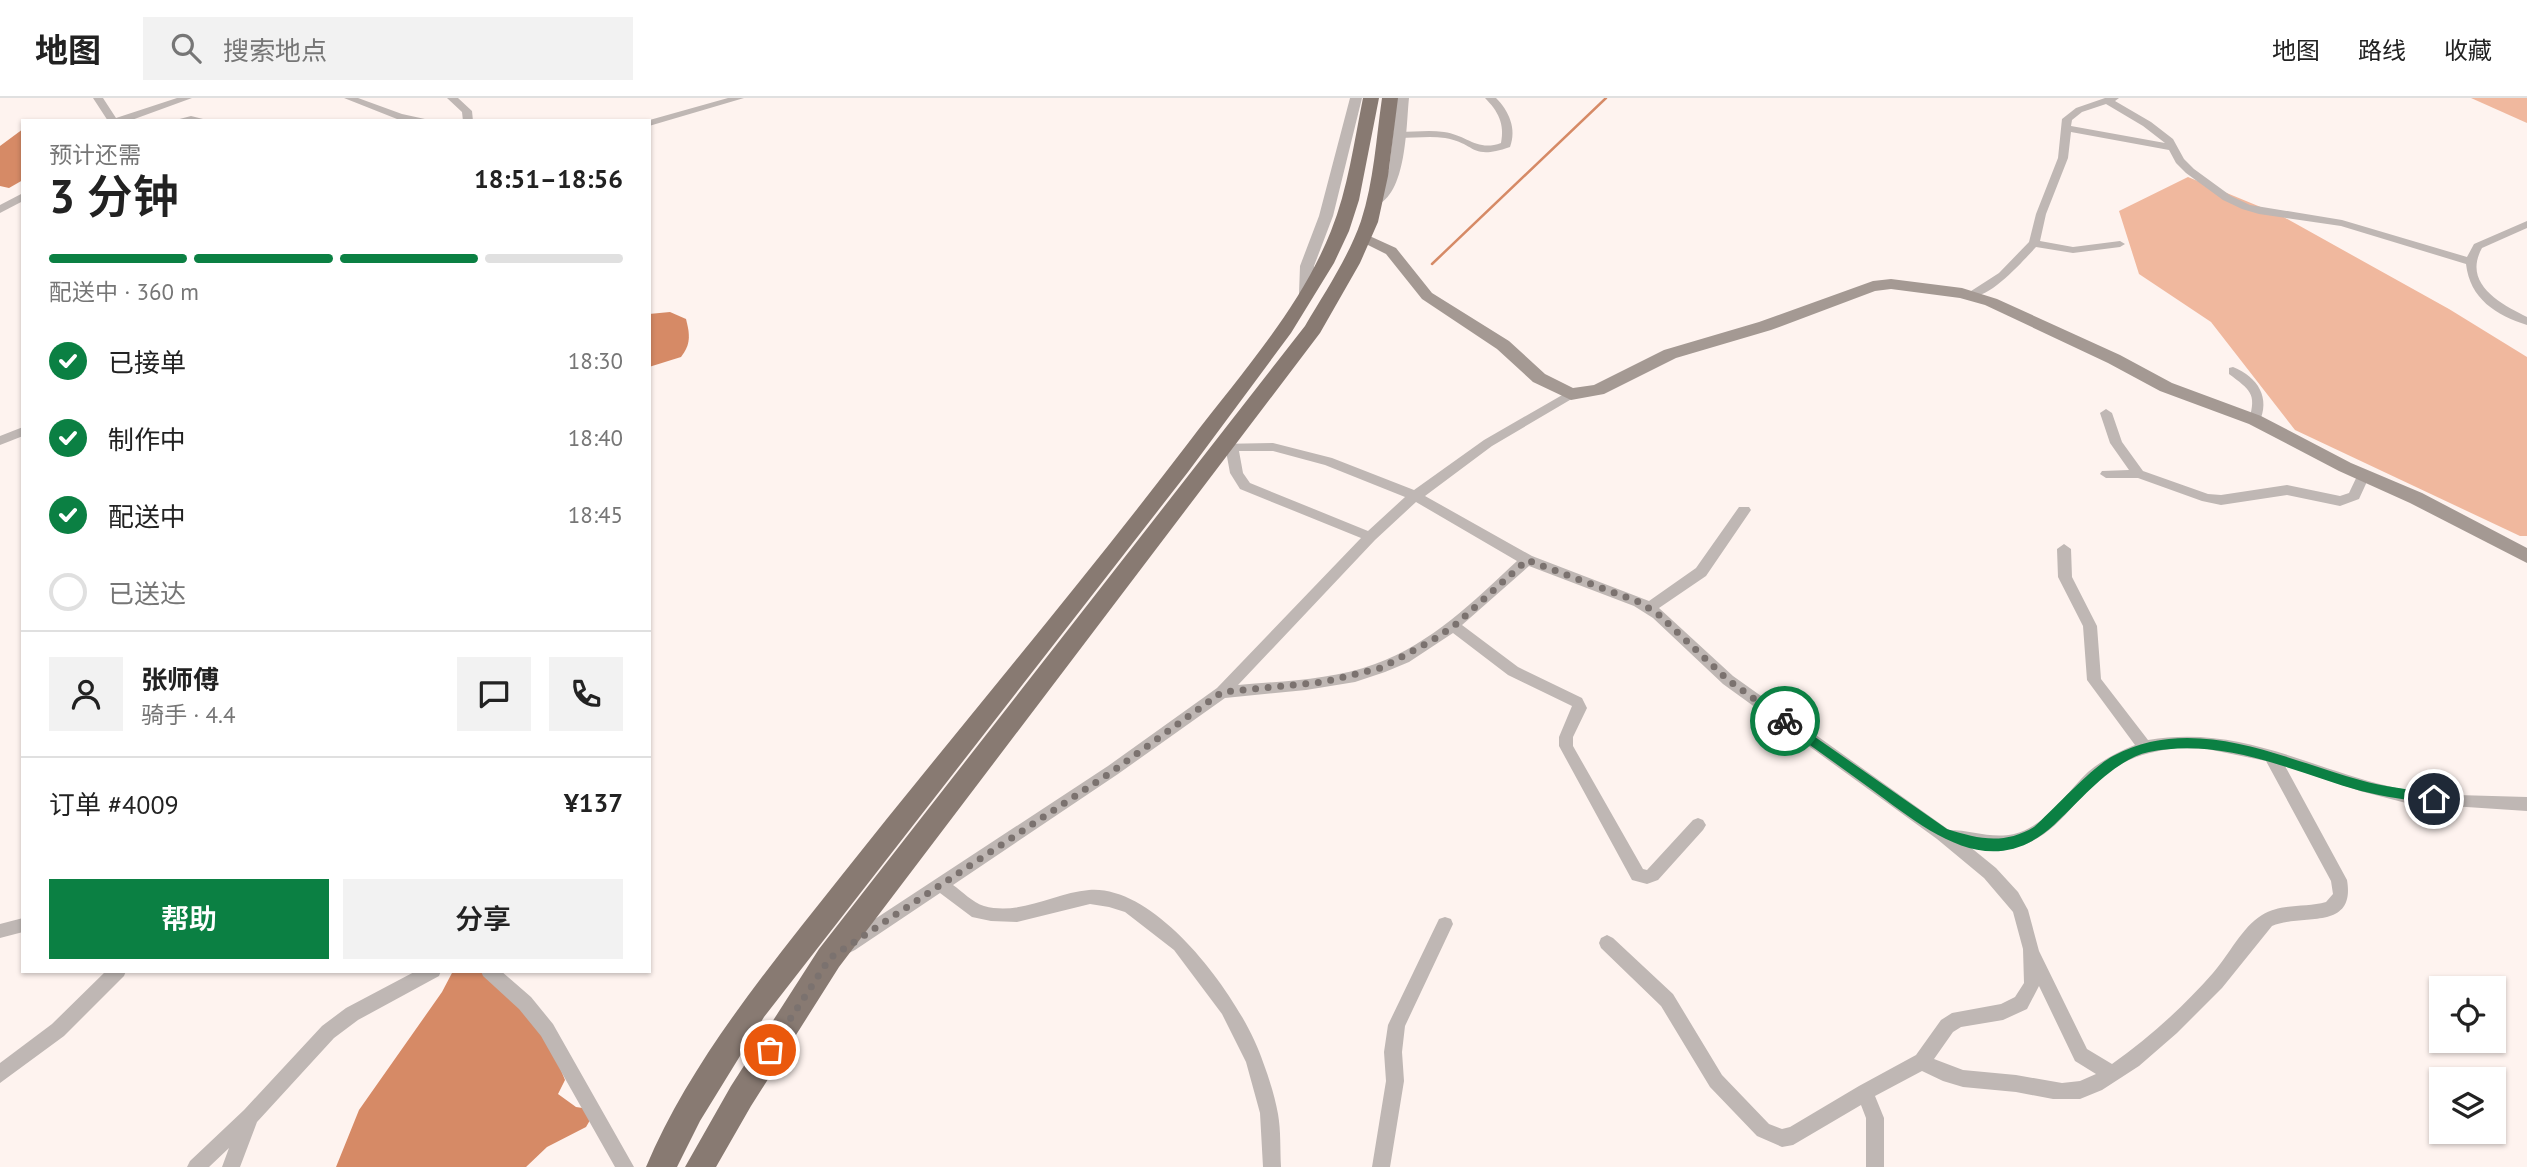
<!DOCTYPE html>
<html lang="zh">
<meta charset="utf-8">
<style>
:root{--surface:#fff;--page:#f2f2f2;--text:#222;--muted:#767676;--line:#e0e0e0;--accent:#0b8043}
body{margin:0;font-family:"PT Sans","Noto Sans SC",sans-serif;background:var(--page);color:var(--text);height:100vh;display:flex;flex-direction:column;font-size:26px;white-space:nowrap}
*{box-sizing:border-box;margin:0}
p{font-size:23px;color:var(--muted)}
.icon{flex:none;width:38px;height:38px;fill:none;stroke:currentColor;stroke-width:2;stroke-linecap:round;stroke-linejoin:round}
.map{position:relative;flex:1;overflow:hidden}
.details{position:absolute;left:21px;top:21px;width:630px;height:854px;display:flex;flex-direction:column;background:var(--surface);border-radius:0px;box-shadow:0 2px 5px #0004}
.details>*{flex:none}
.tools{position:absolute;left:2429px;top:878px;display:grid;gap:14px}
.tools a{display:grid;place-items:center;width:77px;height:77px;border-radius:0px;background:var(--surface);box-shadow:0 2px 5px #0004;font-size:35px}
.pin{position:absolute;display:grid;place-items:center;width:60px;height:60px;color:#fff;margin:-30px;border:4px solid #fff;border-radius:50%;box-shadow:0 2px 7px #0007}
.courier{position:absolute;display:grid;place-items:center;width:70px;height:70px;margin:-35px;border:5px solid #0b8043;border-radius:50%;background:#fff;color:#222;box-shadow:0 2px 9px #0007}
.headline em{font-style:normal;font-weight:600}
.headline div{display:flex;flex-direction:column-reverse}
.headline{display:flex;align-items:center;justify-content:space-between;height:119px;padding:0 28px}
h1{font-size:46px;font-weight:600;line-height:52px}
.bar{display:grid;grid-template-columns:repeat(4,1fr);gap:10px 7px;align-content:center;height:84px;padding:0 28px}
.bar i{height:9px;border-radius:5px;background:var(--line)}
.bar .active{background:var(--accent)}
.bar p{grid-column:span 4}
.line{display:flex;align-items:center;gap:18px;padding:0 28px;border-top:2px solid var(--line)}
.line div{flex:1}
.round{display:grid;place-items:center;flex:none;width:74px;height:74px;border-radius:0px;background:var(--page)}
ol{padding:0 28px;list-style:none}
li{display:flex;align-items:center;gap:21px;height:77px}
li p{margin-inline-start:auto}
li .icon{padding:7px;border-radius:50%;background:var(--accent);color:#fff;stroke-width:4}
li:last-child{color:var(--muted)}
li i{width:38px;height:38px;border:4px solid var(--line);border-radius:50%}
.action{display:flex;gap:14px;margin-top:auto;padding:14px 28px}
.action a{flex:1;height:80px;border-radius:0px;background:var(--accent);color:#fff;font-size:28px;font-weight:600;line-height:80px;text-align:center}
.action a+a{background:var(--page);color:var(--text)}
header{display:flex;align-items:center;gap:42px;box-sizing:border-box;height:98px;padding:0 35px;background:var(--surface);border-bottom:2px solid var(--line)}
header strong{font-size:33px}
nav{display:flex;gap:38px;margin-inline-start:auto;font-size:24px}
.search{width:490px;height:63px;background:var(--page);display:flex;align-items:center;gap:18px;box-sizing:border-box;padding:0 24px;border-radius:0px;color:var(--muted);font-size:26px}
.map>svg:first-child{display:block}
.green{fill:#f0b89e}
.water{fill:#d68a66}
.lines{fill:none;stroke-linecap:round;stroke-linejoin:round}
.stream{stroke:#d68a66;stroke-width:2.5}
.minor{fill:#bfb7b4;fill-rule:evenodd}
.tertiary{fill:#bfb7b4;fill-rule:evenodd}
.secondary{fill:#a49993;fill-rule:evenodd}
.trunk{fill:#887a72;fill-rule:evenodd}
.route{fill:#0b8043}
.done{stroke:#7b726f;stroke-width:7;stroke-dasharray:0 12.6}
</style>
<header>
<strong>地图</strong>
<div class="search"><svg class="icon" aria-label="search" viewBox="0 0 24 24"><circle cx="10" cy="10" r="6"/><path d="M15 15l6 6"/></svg>搜索地点</div>
<nav><a>地图</a><a>路线</a><a>收藏</a></nav>
</header>
<div class="map">
<svg width="2527" height="1069" viewBox="0 0 2527 1069">
<rect width="100%" height="100%" fill="#fef3ef"/>
<g class="green">
<path d="M2471 0H2527V25Z"/>
<path d="M2188 79 2280 117 2449 211 2527 259V438H2520L2295 332 2211 224 2139 176 2119 113Z"/>
</g>
<g class="water">
<path d="M23 31V82L9 90 0 88V48Z"/>
<path d="M670 214 686 221C690 237 691 246 681 259L649 269V216Z"/>
<path d="M453 873H484L527 910 556 960 565 982 558 996 576 1009 596 1012 586 1029 547 1049 526 1069H336L359 1012 442 894Z"/>
</g>
<g class="lines">
<path class="stream" d="M1432 166 1606 0"/>
<g class="minor">
<path d="M93 0H103L116 20 177 0H192L129 23H108Z"/>
<path d="M344 0H358L402 16 434 23 397 21Z"/>
<path d="M447 0H458L472 13 473 23H463L462 14Z"/>
<path d="M728 0H744L649 28V23H646Z"/>
<path d="M1485 0H1496C1509 13 1517 31 1510 49 1470 63 1476 45 1445 40 1430 38 1414 40 1399 40L1394 37 1399 34C1414 34 1429 32 1444 34 1467 37 1477 54 1501 45 1505 26 1498 13 1485 0Z"/>
<path d="M2105 0H2119L2115 3 2151 24 2173 41 2184 61 2194 71 2231 98 2250 107 2342 122 2467 159 2474 146 2527 123V130L2482 150C2462 186 2501 206 2527 219V227C2496 217 2470 201 2466 166L2341 128 2259 116 2242 111 2223 102 2186 75 2176 65 2169 52 2071 34 2068 60 2046 116 2040 143 2073 149 2120 143 2125 146 2120 149 2073 155 2036 149C2022 164 1989 202 1968 199V195L1999 175 2029 144 2036 116 2058 60 2062 21 2076 10ZM2106 6 2143 28 2165 45 2071 28 2072 22 2082 14Z"/>
<path d="M191 18 211 23H172Z"/>
<path d="M23 95V103L0 115V107Z"/>
<path d="M2233 269C2258 279 2271 300 2259 325L2255 326 2249 322C2257 295 2250 292 2229 276V270Z"/>
<path d="M1571 292 1575 293 1577 296 1575 299 1492 348 1425 398 1532 458 1649 503 1696 470 1739 409H1749L1751 412 1749 415 1706 478 1659 510 1733 578 1949 732C1971 732 1991 741 2014 736 2045 729 2066 695 2088 674 2102 662 2118 654 2135 647L2087 582 2083 528 2058 479 2057 451 2064 446 2071 451 2072 479 2097 528 2101 581 2148 642C2239 627 2304 668 2388 688 2433 699 2481 697 2527 699V713L2406 705 2360 693 2285 668 2347 782C2356 834 2301 815 2272 828L2222 890 2177 935 2139 968 2102 992 2080 1001H2053L2016 994 1963 989 1943 983 1922 973 1875 998 1884 1020V1069H1866V1020L1861 1007 1793 1047 1782 1049 1757 1038 1710 989 1661 908 1601 850 1599 845 1601 840 1607 837 1613 840 1673 896 1722 977 1769 1026 1782 1031 1790 1029 1859 988 1916 957 1941 922 1952 915 2001 906 2015 899 2024 885 2023 851 2013 814 1984 780 1937 741 1723 586 1653 520 1634 508 1529 468 1462 527 1518 569 1582 600 1587 610 1573 639V648L1643 771 1647 772 1693 722 1698 720 1703 722 1706 727 1703 732 1658 782 1647 786 1632 782 1559 648V639L1572 608 1508 577 1453 535 1409 564 1385 574 1355 584 1306 592 1225 600 1118 676 953 787C962 793 973 805 984 808 1020 818 1054 795 1089 792 1159 786 1244 905 1263 964 1269 980 1275 999 1278 1016 1281 1033 1280 1051 1281 1069H1263L1260 1015 1246 964 1222 916 1174 852 1125 814 1109 809 1090 806 1017 824 991 823 972 819 940 795 855 852 849 855 843 852 841 847 843 842 1108 668 1217 590 1361 440 1240 391 1230 375 1226 353 1218 352 1216 349 1218 346 1273 345 1332 360 1414 392 1484 342ZM1239 353H1273L1325 367 1405 399 1368 433 1250 385 1243 375ZM1416 404 1517 463C1475 502 1431 546 1375 566 1332 582 1283 583 1238 587L1375 442ZM2176 650 2207 651 2266 663 2331 783 2333 796 2326 804C2305 810 2281 805 2262 817 2242 829 2229 857 2213 875 2183 909 2149 940 2112 966L2087 951 2039 853 2028 812 2018 794 1996 770 1969 748C2057 766 2063 698 2123 665 2140 656 2157 653 2176 650ZM2039 888 2075 963 2096 976 2080 983 2062 985 2016 977 1963 972 1934 961 1953 934 1961 929 2003 922 2027 911Z"/>
<path d="M2106 311 2112 315 2122 344 2143 373 2208 396 2221 397 2287 387 2340 398 2349 395 2359 374H2369L2370 377 2359 401 2340 408 2287 397 2221 407 2202 403 2138 380H2106L2100 376 2102 373 2129 372 2110 345 2100 315Z"/>
<path d="M23 329V338L0 347V338Z"/>
<path d="M1445 819 1451 821 1453 826 1405 928 1402 954 1404 983 1390 1069H1372L1386 983 1384 954 1388 927 1439 821Z"/>
<path d="M23 820V834L0 840V826Z"/>
<path d="M106 873H126L124 878 64 938 0 985V965L52 926Z"/>
<path d="M416 873H441L439 878 358 922 334 940 257 1024 240 1069H222L229 1050 209 1069H187L190 1063 244 1012 322 928 346 910Z"/>
<path d="M481 873H501L531 899 553 926 634 1069H615L541 938 519 911 483 878Z"/>
</g>
<g class="tertiary">
<path d="M1350 0H1362L1333 118 1314 168 1313 196 1306 200 1299 196 1300 168 1319 118Z"/>
<path d="M1397 0H1409C1406 28 1407 97 1375 108L1368 104 1383 86 1389 71Z"/>
</g>
<path class="secondary" d="M1363 135 1396 150 1432 195 1509 243 1545 276 1573 290 1594 287 1664 252 1759 224 1873 183 1891 181 1962 190 1997 201 2120 257 2172 285 2261 318 2351 365 2422 395 2527 450V465L2410 405 2339 373 2249 326 2160 293 2108 265 1985 207 1960 200 1891 191 1875 193 1771 232 1676 260 1604 296 1571 302 1533 284 1497 251 1422 201 1386 156 1358 142 1356 139 1358 136Z"/>
<g class="trunk">
<path d="M1363 0H1379L1359 102 1349 133 1334 165 1291 235 1188 374 764 919 700 1023 677 1069H646C691 962 771 867 842 777 957 632 1077 491 1189 344 1239 278 1300 211 1331 133 1348 91 1354 44 1363 0Z"/>
<path d="M1382 0H1398L1388 78 1378 124 1360 165 1320 235 839 869 751 1008 716 1069H685L731 988 819 851 1305 228C1325 194 1348 160 1361 123 1374 83 1376 41 1382 0Z"/>
</g>
</g>
<path class="route" d="M1785 618 1947 731C1978 741 2004 747 2034 729 2054 711 2092 669 2113 658 2194 615 2281 660 2360 682 2384 689 2410 691 2434 696L2440 701 2434 706C2410 702 2384 699 2361 693 2291 673 2224 639 2149 654 2114 661 2079 704 2054 727 1989 787 1926 731 1871 691 1841 669 1811 648 1780 626L1779 623Z"/>
<g class="lines">
<path class="done" d="M770 952 830 860 1113 673 1222 594 1324 584 1381 570 1431 543 1454 528 1527 462 1639 504 1658 516 1728 582 1785 623"/>
</g>
</svg>
<div class="tools">
<a><svg class="icon" aria-label="locate" viewBox="0 0 24 24"><circle cx="12" cy="12" r="6"/><path d="M12 2v4M12 18v4M2 12h4M18 12h4"/></svg></a>
<a><svg class="icon" aria-label="layers" viewBox="0 0 24 24"><path d="M12 4l9 5-9 5-9-5zM3 14l9 5 9-5"/></svg></a>
</div>
<div class="pin" style="left:770px;top:952px;background:#ea580c"><svg class="icon" aria-label="bag" viewBox="0 0 24 24"><path d="M5 8h14l-1 12H6zM9 8a3 3 0 0 1 6 0"/></svg></div>
<div class="pin" style="left:2434px;top:701px;background:#1f2937"><svg class="icon" aria-label="home" viewBox="0 0 24 24"><path d="M3 11l9-7 9 7M6 9v11h12V9"/></svg></div>
<div class="courier" style="left:1785px;top:623px"><svg class="icon" aria-label="bike" viewBox="0 0 24 24"><circle cx="6" cy="16" r="4"/><circle cx="18" cy="16" r="4"/><path d="M6 16l4-8h5l3 8M10 8l3 8H6M13 5h3"/></svg></div>
<section class="details">
<div class="headline"><div><h1>3 分钟</h1><p>预计还需</p></div><em>18:51–18:56</em></div>
<div class="bar"><i class="active"></i><i class="active"></i><i class="active"></i><i></i><p>配送中 · 360 m</p></div>
<ol>
<li><svg class="icon" aria-label="check" viewBox="0 0 24 24"><path d="M5 12l5 5 9-10"/></svg>已接单<p>18:30</p></li>
<li><svg class="icon" aria-label="check" viewBox="0 0 24 24"><path d="M5 12l5 5 9-10"/></svg>制作中<p>18:40</p></li>
<li><svg class="icon" aria-label="check" viewBox="0 0 24 24"><path d="M5 12l5 5 9-10"/></svg>配送中<p>18:45</p></li>
<li><i></i>已送达</li>
</ol>
<div class="line" style="height:126px"><a class="round"><svg class="icon" aria-label="person" viewBox="0 0 24 24"><circle cx="12" cy="8" r="4"/><path d="M4 21q1-7 8-7t8 7"/></svg></a><div><b>张师傅</b><p>骑手 · 4.4</p></div><a class="round"><svg class="icon" aria-label="chat" viewBox="0 0 24 24"><path d="M4 5h16v11H9l-5 4z"/></svg></a><a class="round"><svg class="icon" aria-label="phone" viewBox="0 0 24 24"><path d="M5 4h4l2 5-3 2q2 4 5 5l2-3 5 2v4C11 20 4 13 5 4z"/></svg></a></div>
<div class="line" style="height:91px"><div>订单 #4009</div><b>¥137</b></div>
<div class="action"><a>帮助</a><a>分享</a></div>
</section>
</div>
